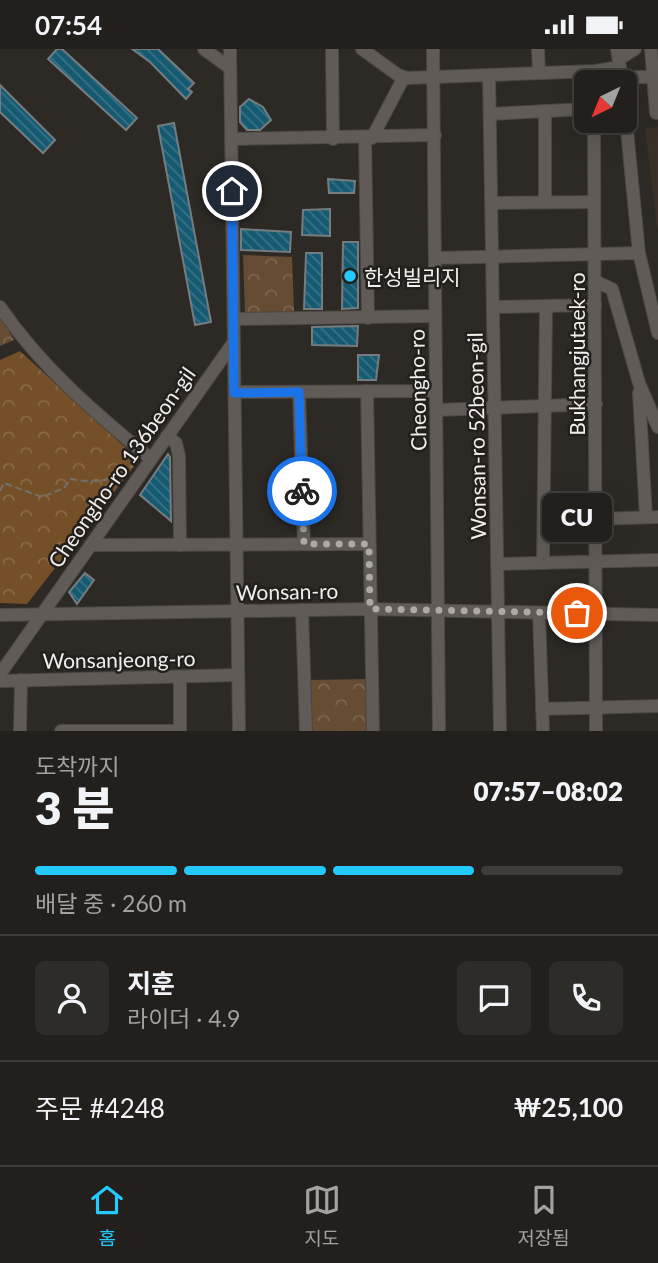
<!DOCTYPE html>
<html lang="ko">
<meta charset="utf-8">
<style>
:root{--surface:#221f1c;--page:#2e2c29;--text:#f1f3f6;--muted:#a2a2a3;--line:#3f3d3b;--accent:#24c9fe}
body{margin:0;font-family:Lato,"Noto Sans KR",sans-serif;background:var(--page);color:var(--text);height:100vh;display:flex;flex-direction:column;font-size:26px;white-space:nowrap}
*{box-sizing:border-box;margin:0}
p{font-size:23px;color:var(--muted)}
.icon{flex:none;width:38px;height:38px;fill:none;stroke:currentColor;stroke-width:2;stroke-linecap:round;stroke-linejoin:round}
.map{position:relative;height:682px;overflow:hidden}
.panel{display:flex;flex-direction:column;background:var(--surface);flex:1}
.panel>*{flex:none}
.needle{width:46px;rotate:223deg}
.buttons{position:absolute;left:574px;top:21px;display:grid;gap:14px}
.buttons a{display:grid;place-items:center;width:63px;height:63px;border-radius:10px;background:var(--surface);box-shadow:0 7px 28px #0002,0 0 0 2px var(--line);font-size:35px}
.pin{position:absolute;display:grid;place-items:center;width:60px;height:60px;color:#fff;margin:-30px;border:4px solid #fff;border-radius:50%;box-shadow:0 2px 7px #0007}
.courier{position:absolute;display:grid;place-items:center;width:70px;height:70px;margin:-35px;border:5px solid #1a73e8;border-radius:50%;background:#fff;color:#222;box-shadow:0 2px 9px #0007}
.bubble{position:absolute;height:49px;border-radius:10px;background:var(--surface);box-shadow:0 7px 28px #0002,0 0 0 2px var(--line);font-size:23px;font-weight:800;line-height:49px;text-align:center}
.head em{font-style:normal;font-weight:800}
.head div{display:flex;flex-direction:column-reverse}
.head{display:flex;align-items:center;justify-content:space-between;height:119px;padding:0 35px}
h1{font-size:46px;font-weight:800;line-height:52px}
.bar{display:grid;grid-template-columns:repeat(4,1fr);gap:10px 7px;align-content:center;height:84px;padding:0 35px}
.bar i{height:9px;border-radius:5px;background:var(--line)}
.bar .active{background:var(--accent)}
.bar p{grid-column:span 4}
.line{display:flex;align-items:center;gap:18px;padding:0 35px;border-top:2px solid var(--line)}
.line div{flex:1}
.round{display:grid;place-items:center;flex:none;width:74px;height:74px;border-radius:10px;background:var(--page)}
.status{display:flex;justify-content:space-between;align-items:center;height:49px;padding:0 35px;background:var(--surface);direction:ltr}
.status svg{height:19px;fill:currentColor}
.tab-bar{display:flex;justify-content:space-around;align-items:center;height:98px;border-top:2px solid var(--line);background:var(--surface);font-size:19px;color:var(--muted)}
.tab-bar a{display:grid;justify-items:center;gap:4px}
.tab-bar .active{color:var(--accent)}
.map>svg:first-child{display:block}
.built{fill:#393027}
.forest{fill:url(#forest-crowns)}
.park{fill:url(#park-crowns)}
.building{fill:url(#building-back-hatch);stroke:#757c80;stroke-width:2}
.lines{fill:none;stroke-linecap:round;stroke-linejoin:round}
.minor-casing{stroke:#4b4743;stroke-width:14}
.path{stroke:#74716d;stroke-width:2;stroke-dasharray:7 3.5;stroke-linecap:butt}
.minor{stroke:#605b57;stroke-width:12}
.done{stroke:#aca9a6;stroke-width:7;stroke-dasharray:0 12.6}
.route{stroke:#1a73e8;stroke-width:9}
.poi-dot{fill:#24c9fe;stroke:#231f1c;stroke-width:2.5}
.labels{text-anchor:middle;dominant-baseline:central;stroke-width:5;stroke-linejoin:round;paint-order:stroke}
.poi-label{font-size:21px;fill:#f1eeeb;stroke:#231f1c;text-anchor:start}
.street-label{font-size:21px;fill:#f1eeeb;stroke:#231f1c}
</style>
<div class="status"><b>07:54</b><svg viewBox="0 0 49 12"><path d="M0 12V9h3v3zM5 12V6h3v6zM10 12V3h3v9zM15 12V0h3v12zM26 1h20v11H26zM47 4h2v5h-2z"/></svg></div>
<div class="map">
<svg width="658" height="682" viewBox="0 0 658 682">
<defs>
<pattern id="forest-crowns" width="20" height="18" patternUnits="userSpaceOnUse" patternTransform="scale(1.75)"><rect width="20" height="18" fill="#754f27"/><path d="M2 6a3 3 0 1 1 6 0M12 15a3 3 0 1 1 6 0" fill="none" stroke="#896946"/></pattern>
<pattern id="park-crowns" width="20" height="18" patternUnits="userSpaceOnUse" patternTransform="scale(1.75)"><rect width="20" height="18" fill="#654c33"/><path d="M2 6a3 3 0 1 1 6 0M12 15a3 3 0 1 1 6 0" fill="none" stroke="#7c6651"/></pattern>
<pattern id="building-back-hatch" width="6" height="6" patternUnits="userSpaceOnUse" patternTransform="scale(1.75)"><rect width="6" height="6" fill="#165a72"/><path d="M-1 5l2 2M0 0l6 6M5-1l2 2" fill="none" stroke="#387286"/></pattern>
</defs>
<rect width="100%" height="100%" fill="#2d2925"/>
<path class="built" d="M658 78V186L645 79Z"/>
<path class="forest" d="M20 302 139 411 27 555 0 554V311Z"/>
<g class="park">
<path d="M243 206 292 208 294 263H245Z"/>
<path d="M0 266 14 291 0 297Z"/>
<path d="M368 630 369 682H309V631Z"/>
</g>
<g class="building">
<path d="M57 0H62L137 69 126 81 48 10Z"/>
<path d="M132 0H158L194 34 188 40 192 43 186 50 150 13Z"/>
<path d="M0 36 55 91 43 104 0 63Z"/>
<path d="M249 50 263 58 271 71 260 81H247L240 73V58Z"/>
<path d="M174 74 211 273 195 276 158 77Z"/>
<path d="M328 130 355 132 354 144H329Z"/>
<path d="M330 160V187L302 186 303 161Z"/>
<path d="M241 180 291 183 290 203 241 201Z"/>
<path d="M343 193H358V259L342 260Z"/>
<path d="M306 204H322V260H304Z"/>
<path d="M358 277 357 297 312 296V278Z"/>
<path d="M358 306H379L376 331H358Z"/>
<path d="M168 405 170 408 171 472 140 446Z"/>
<path d="M85 524 94 531 77 555 69 543Z"/>
</g>
<g class="lines">
<g class="minor-casing">
<g id="minor">
<path d="M204 0 230 19"/>
<path d="M230 0 239 682"/>
<path d="M332 0 333 90"/>
<path d="M362 0 398 26 407 29 595 22 620 18"/>
<path d="M433 0 439 682"/>
<path d="M538 0 539 24"/>
<path d="M617 0 622 33"/>
<path d="M651 0 656 64"/>
<path d="M619 10 635 0"/>
<path d="M489 27 500 682"/>
<path d="M621 28H653"/>
<path d="M625 61 639 204 658 284"/>
<path d="M490 65 586 60"/>
<path d="M594 72 596 682"/>
<path d="M365 89 368 269"/>
<path d="M372 89 404 28"/>
<path d="M231 90 435 86"/>
<path d="M545 153V62"/>
<path d="M493 154 594 153"/>
<path d="M435 209 639 204"/>
<path d="M595 232 612 240 639 334 658 378"/>
<path d="M0 258C41 318 95 364 151 410"/>
<path d="M494 258 595 256"/>
<path d="M234 270 435 267"/>
<path d="M367 342 373 682"/>
<path d="M235 343 430 342 435 340"/>
<path d="M299 343 304 495"/>
<path d="M639 344 646 468"/>
<path d="M437 361 596 355"/>
<path d="M167 387 176 394 179 407 180 496"/>
<path d="M596 470 658 468"/>
<path d="M91 496 369 495"/>
<path d="M543 514 546 258"/>
<path d="M497 515 658 511"/>
<path d="M302 561 306 682"/>
<path d="M539 564 543 682"/>
<path d="M0 566 370 560 658 566"/>
<path d="M0 625 233 294"/>
<path d="M0 632 238 626"/>
<path d="M542 660 658 657"/>
<path d="M20 682 21 631"/>
<path d="M61 682H180V628"/>
</g>
</g>
<path class="path" d="M0 442 4 434 42 448 64 439 71 430C95 435 117 432 134 415"/>
<use href="#minor" class="minor"/>
</g>
<g class="lines">
<path class="done" d="M302 442 304 495H369L370 560 577 564"/>
<path class="route" d="M232 142 234 344 299 343 302 442"/>
</g>
<circle class="poi-dot" cx="350" cy="227" r="7"/>
<g class="labels">
<g class="poi-label">
<text x="364" y="227">한성빌리지</text>
</g>
<g class="street-label">
<text transform="translate(576 305) rotate(-90)">Bukhangjutaek-ro</text>
<text transform="translate(417 341) rotate(-91)">Cheongho-ro</text>
<text transform="translate(476 387) rotate(-91)">Wonsan-ro 52beon-gil</text>
<text transform="translate(121 418) rotate(-55)">Cheongho-ro 136beon-gil</text>
<text transform="translate(287 542) rotate(-1)">Wonsan-ro</text>
<text transform="translate(119 610) rotate(-1)">Wonsanjeong-ro</text>
</g>
</g>
</svg>
<div class="buttons">
<a><svg class="needle" viewBox="-14 -14 28 28"><path d="M0-13l5 13h-10z" fill="#e53935"/><path d="M0 13l5-13h-10z" fill="#a2a2a3"/></svg></a>
</div>
<div class="pin" style="left:577px;top:564px;background:#ea580c"><svg class="icon" aria-label="bag" viewBox="0 0 24 24"><path d="M5 8h14l-1 12H6zM9 8a3 3 0 0 1 6 0"/></svg></div>
<div class="pin" style="left:232px;top:142px;background:#1f2937"><svg class="icon" aria-label="home" viewBox="0 0 24 24"><path d="M3 11l9-7 9 7M6 9v11h12V9"/></svg></div>
<div class="courier" style="left:302px;top:442px"><svg class="icon" aria-label="bike" viewBox="0 0 24 24"><circle cx="6" cy="16" r="4"/><circle cx="18" cy="16" r="4"/><path d="M6 16l4-8h5l3 8M10 8l3 8H6M13 5h3"/></svg></div>
<div class="bubble" style="left:542px;top:444px;width:70px">CU</div>
</div>
<section class="panel">
<div class="head"><div><h1>3 분</h1><p>도착까지</p></div><em>07:57–08:02</em></div>
<div class="bar"><i class="active"></i><i class="active"></i><i class="active"></i><i></i><p>배달 중 · 260 m</p></div>
<div class="line" style="height:126px"><a class="round"><svg class="icon" aria-label="person" viewBox="0 0 24 24"><circle cx="12" cy="8" r="4"/><path d="M4 21q1-7 8-7t8 7"/></svg></a><div><b>지훈</b><p>라이더 · 4.9</p></div><a class="round"><svg class="icon" aria-label="chat" viewBox="0 0 24 24"><path d="M4 5h16v11H9l-5 4z"/></svg></a><a class="round"><svg class="icon" aria-label="phone" viewBox="0 0 24 24"><path d="M5 4h4l2 5-3 2q2 4 5 5l2-3 5 2v4C11 20 4 13 5 4z"/></svg></a></div>
<div class="line" style="height:91px"><div>주문 #4248</div><b>₩25,100</b></div>
</section>
<nav class="tab-bar">
<a class="active"><svg class="icon" aria-label="home" viewBox="0 0 24 24"><path d="M3 11l9-7 9 7M6 9v11h12V9"/></svg>홈</a>
<a><svg class="icon" aria-label="map" viewBox="0 0 24 24"><path d="M3 6l6-2 6 2 6-2v14l-6 2-6-2-6 2zM9 4v14M15 6v14"/></svg>지도</a>
<a><svg class="icon" aria-label="saved" viewBox="0 0 24 24"><path d="M7 4h10v16l-5-4-5 4z"/></svg>저장됨</a>
</nav>
